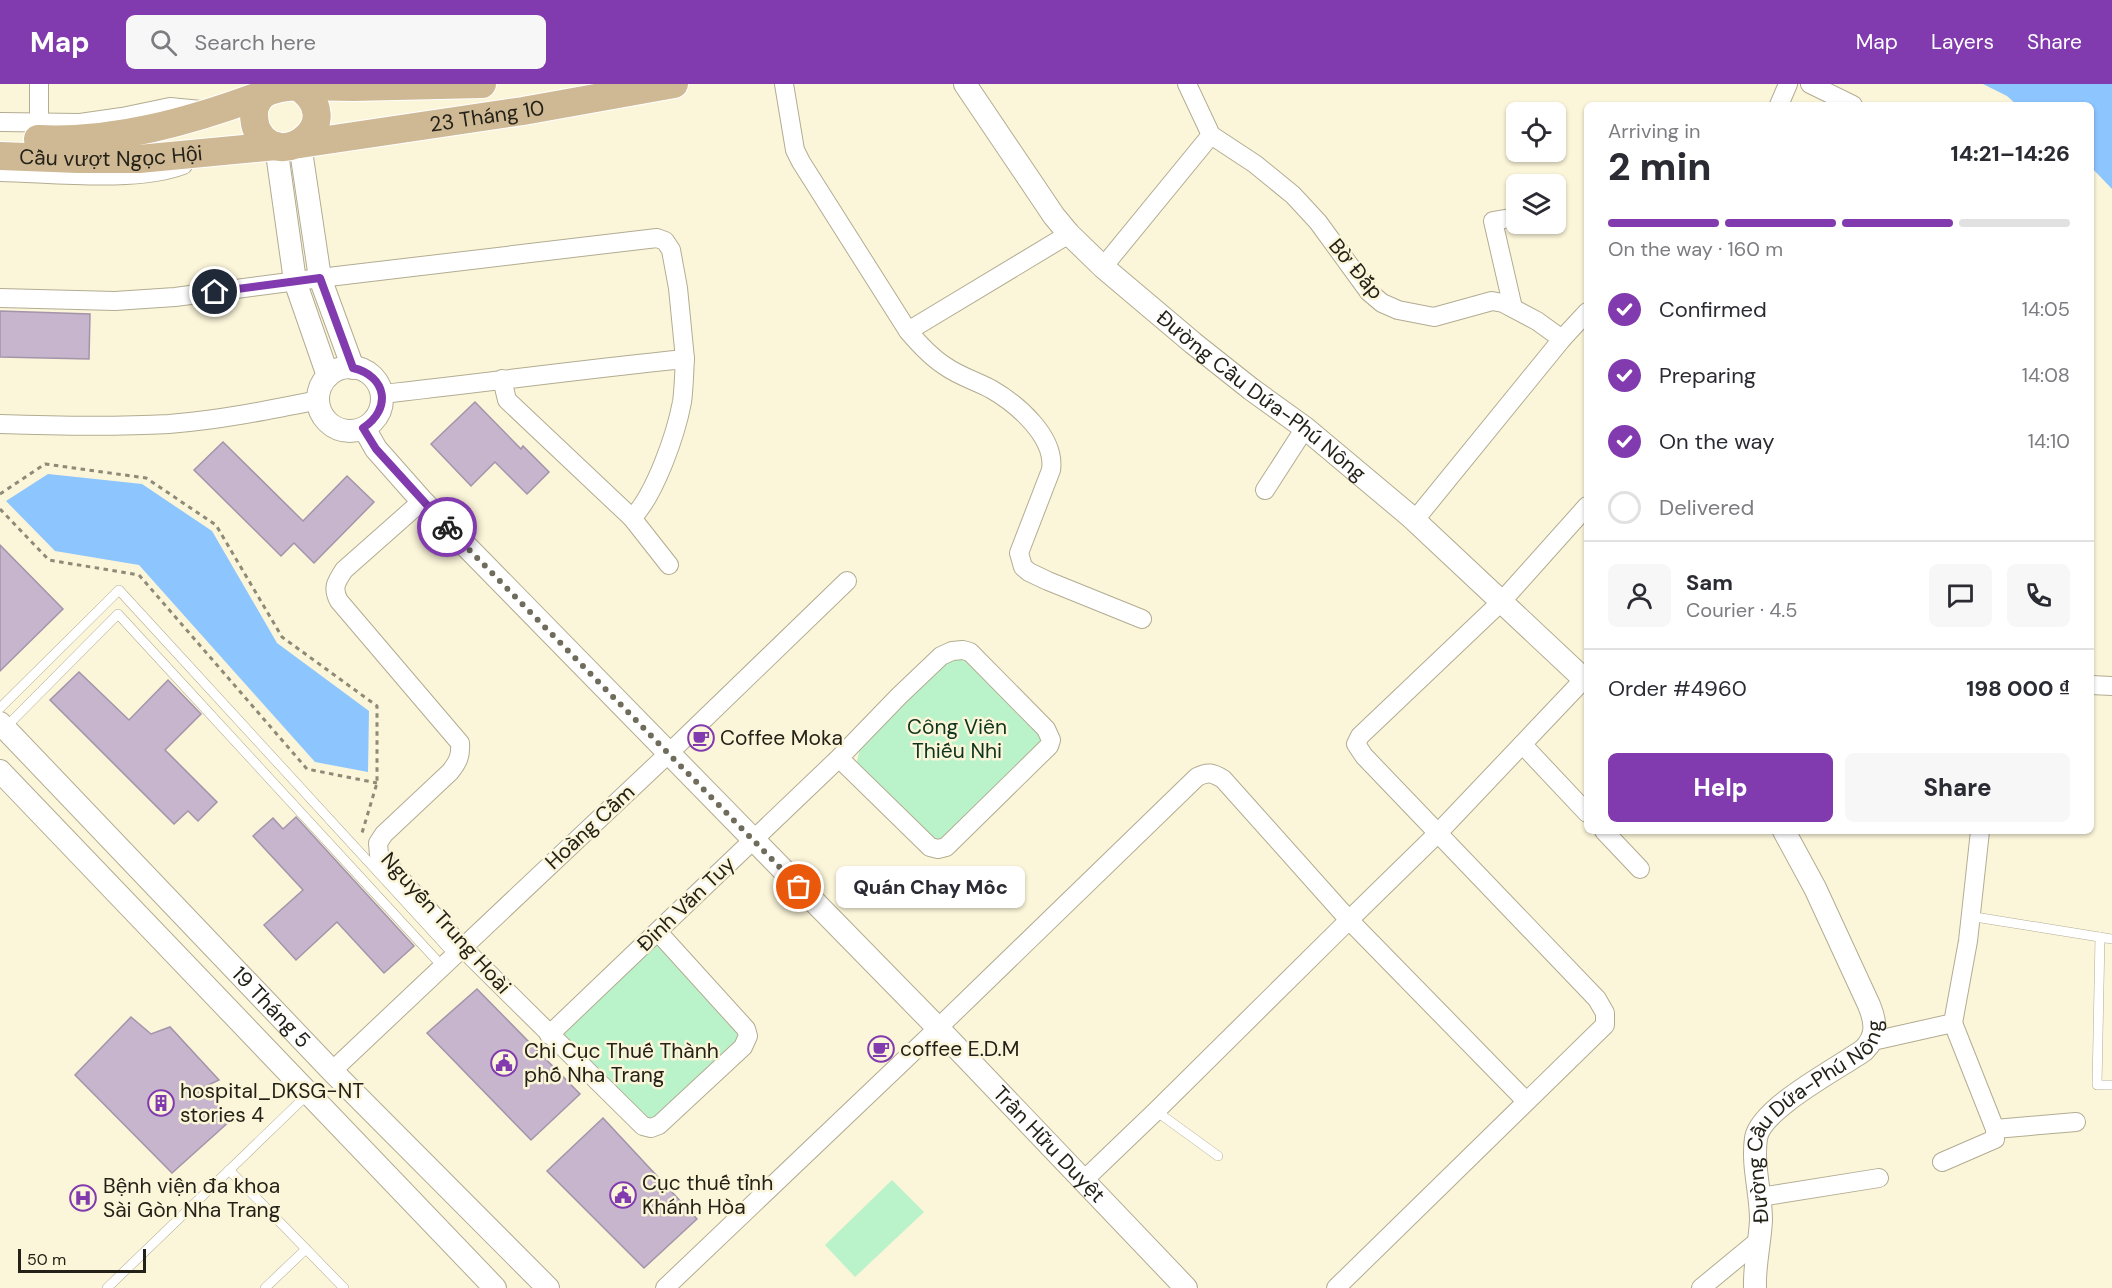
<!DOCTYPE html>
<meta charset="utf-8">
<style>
:root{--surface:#fff;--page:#f7f7f7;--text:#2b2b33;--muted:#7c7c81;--line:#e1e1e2;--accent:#813bae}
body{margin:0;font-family:"DM Sans",sans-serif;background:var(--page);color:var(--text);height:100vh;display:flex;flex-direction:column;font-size:22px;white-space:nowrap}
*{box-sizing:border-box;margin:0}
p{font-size:20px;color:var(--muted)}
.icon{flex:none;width:33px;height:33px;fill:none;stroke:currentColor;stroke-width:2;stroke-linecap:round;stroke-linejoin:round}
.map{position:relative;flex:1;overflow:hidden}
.drawer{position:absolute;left:1584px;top:18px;width:510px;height:732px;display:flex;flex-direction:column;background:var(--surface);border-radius:9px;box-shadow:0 2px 4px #0004}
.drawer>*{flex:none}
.fabs{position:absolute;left:1506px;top:18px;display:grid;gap:12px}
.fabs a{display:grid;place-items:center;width:60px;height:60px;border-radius:9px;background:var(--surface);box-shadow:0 2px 4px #0004;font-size:30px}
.scale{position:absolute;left:18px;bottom:15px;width:128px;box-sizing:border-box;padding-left:6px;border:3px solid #242218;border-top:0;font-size:16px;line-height:21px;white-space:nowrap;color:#242218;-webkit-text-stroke:4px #fbf5d9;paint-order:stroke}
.pin{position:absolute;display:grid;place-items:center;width:51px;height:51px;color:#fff;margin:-26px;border:3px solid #fff;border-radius:50%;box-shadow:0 2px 6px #0007}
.courier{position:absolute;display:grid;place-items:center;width:60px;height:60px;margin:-30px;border:4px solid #813bae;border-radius:50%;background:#fff;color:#222;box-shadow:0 2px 8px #0007}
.bubble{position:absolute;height:42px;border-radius:9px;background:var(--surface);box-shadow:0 2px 4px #0004;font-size:20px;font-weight:800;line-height:42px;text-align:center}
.head em{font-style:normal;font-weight:800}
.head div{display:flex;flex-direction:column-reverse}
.head{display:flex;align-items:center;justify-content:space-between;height:102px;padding:0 24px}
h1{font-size:39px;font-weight:800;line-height:45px}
.bar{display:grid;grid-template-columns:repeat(4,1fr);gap:9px 6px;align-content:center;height:72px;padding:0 24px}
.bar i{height:8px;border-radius:4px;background:var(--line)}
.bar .on{background:var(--accent)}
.bar p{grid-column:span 4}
.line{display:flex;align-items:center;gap:15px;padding:0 24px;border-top:2px solid var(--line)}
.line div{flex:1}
.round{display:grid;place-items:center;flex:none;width:63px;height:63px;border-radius:9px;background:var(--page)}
ol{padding:0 24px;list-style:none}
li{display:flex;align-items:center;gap:18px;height:66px}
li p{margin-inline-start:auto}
li .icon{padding:6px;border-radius:50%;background:var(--accent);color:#fff;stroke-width:4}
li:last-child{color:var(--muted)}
li i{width:33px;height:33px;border:3px solid var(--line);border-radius:50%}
.action{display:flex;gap:12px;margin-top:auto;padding:12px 24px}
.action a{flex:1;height:69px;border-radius:9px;background:var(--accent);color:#fff;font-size:24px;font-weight:800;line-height:69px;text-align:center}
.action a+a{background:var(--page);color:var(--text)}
header{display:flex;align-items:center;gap:36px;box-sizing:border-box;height:84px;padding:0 30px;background:var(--accent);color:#fff}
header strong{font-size:28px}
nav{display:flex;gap:33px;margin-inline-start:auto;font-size:21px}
.search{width:420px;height:54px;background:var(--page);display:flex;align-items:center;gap:15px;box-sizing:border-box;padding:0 21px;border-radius:9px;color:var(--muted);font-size:22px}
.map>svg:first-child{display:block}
.green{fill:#baf3ca}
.water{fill:#8dc5fe}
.building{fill:#c6b5cd;stroke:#a494aa;stroke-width:1.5}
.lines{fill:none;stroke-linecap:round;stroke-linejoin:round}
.service-casing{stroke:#b2ac92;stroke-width:10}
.minor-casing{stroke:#b2ac92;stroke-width:20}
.tertiary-casing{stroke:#b2ac92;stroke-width:24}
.primary-casing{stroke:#fff;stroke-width:30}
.path{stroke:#8e8a77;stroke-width:3;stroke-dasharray:4.5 4.5;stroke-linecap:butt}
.service{stroke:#fff;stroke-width:9}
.minor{stroke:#fff;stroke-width:18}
.tertiary{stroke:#fff;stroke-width:22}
.primary{stroke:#cfb894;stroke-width:28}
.done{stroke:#6f6c5c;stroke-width:6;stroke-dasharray:0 10.8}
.route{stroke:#813bae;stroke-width:8}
.labels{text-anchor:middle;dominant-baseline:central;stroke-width:5;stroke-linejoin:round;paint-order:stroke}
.street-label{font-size:21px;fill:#242218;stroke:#fbf5d9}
.park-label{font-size:21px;fill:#0d341c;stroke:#fbf5d9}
.poi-label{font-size:21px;fill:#242218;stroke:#fbf5d9;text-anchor:start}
</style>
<header>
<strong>Map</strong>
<div class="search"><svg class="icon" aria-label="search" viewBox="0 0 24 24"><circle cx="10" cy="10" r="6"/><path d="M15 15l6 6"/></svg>Search here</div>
<nav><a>Map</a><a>Layers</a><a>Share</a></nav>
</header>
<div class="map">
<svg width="2112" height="1204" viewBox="0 0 2112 1204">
<rect width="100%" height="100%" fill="#fbf5d9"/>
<g class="green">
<path d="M954 573 965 576 1042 653 1038 663 943 757 933 758 857 678 860 663 947 577Z"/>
<path d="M657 859 740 949 738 955 655 1036 647 1035 562 948Z"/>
<path d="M892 1096 924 1128 855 1193 825 1161Z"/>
</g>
<g class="water">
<path d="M1983 0H2112V105L2091 83V21H2017L2007 12Z"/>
<path d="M48 390 142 400 212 447 277 559 369 627 368 688 315 678 139 481 55 467 6 417Z"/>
</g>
<g class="building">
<path d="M0 227 90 230 89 275 0 273Z"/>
<path d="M475 318 521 365 523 362 549 388 527 410 495 378 471 402 431 360Z"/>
<path d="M223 358 303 437 347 392 374 418 314 479 294 459 281 472 194 386Z"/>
<path d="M0 461 63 525 0 587Z"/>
<path d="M79 588 129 636 168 596 201 630 165 666 217 718 198 737 188 727 174 740 50 616Z"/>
<path d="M296 733 414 862 384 889 337 838 296 876 264 841 303 806 253 752 273 734 283 745Z"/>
<path d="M477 905 580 1010 531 1056 427 949Z"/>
<path d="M131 933 151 950 170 943 219 996 204 1003 231 1036 172 1089 75 991Z"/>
<path d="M603 1034 697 1135 644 1184 547 1087Z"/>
</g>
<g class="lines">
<g class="service-casing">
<g id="service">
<path d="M0 624 119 506 454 871"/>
<path d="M5 644 118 530 442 882"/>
<path d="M1969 832 2112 855"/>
<path d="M2100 853 2097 1001H2112"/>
<path d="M1156 1027 1218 1072"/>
<path d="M229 1086 344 1204"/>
<path d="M107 1204 308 1010"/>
<path d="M265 1204 306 1165"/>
</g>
</g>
<g class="minor-casing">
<g id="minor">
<path d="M39 0V39"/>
<path d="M784 0 795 66 801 78 908 247 1069 150"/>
<path d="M1187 0 1211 51 1255 80 1293 111 1318 138 1369 208 1382 219 1398 226 1434 233 1492 217 1503 219 1537 237 1562 255 1414 437"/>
<path d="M1810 0 1853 21"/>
<path d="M1779 21 1788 0"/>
<path d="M0 38 80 39 122 33 170 23 201 26"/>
<path d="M0 88C52 89 135 99 183 81"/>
<path d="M1103 183 1211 51"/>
<path d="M0 214 115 217 175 213 320 194 657 154 665 157 671 166 678 204 685 275"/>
<path d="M1513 224 1493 137 1516 133"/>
<path d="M908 247C919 260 931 273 945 282 959 292 976 297 991 305 1017 320 1056 353 1051 386L1019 469 1023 483 1029 488 1048 497 1142 535"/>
<path d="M1562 255 1587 228"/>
<path d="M382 310C483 299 584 285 685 275 684 289 684 304 682 318 676 350 655 411 632 434L507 316 502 295"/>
<path d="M0 340C57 342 113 343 169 340 220 336 269 326 319 316"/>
<path d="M1265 406 1305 344"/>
<path d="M422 417 344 486C336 498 332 504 339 517L460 659C461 672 458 678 450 688L384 750 378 759 379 771 462 863 643 1042 651 1044 659 1041 743 963 748 952 746 945 658 848"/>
<path d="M632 434 669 481"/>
<path d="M2091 601 2112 602"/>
<path d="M1523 661 1587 729"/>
<path d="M1604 747 1640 785"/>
<path d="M1953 939 1995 1045"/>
<path d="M549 951 839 674 899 612 941 572 952 567 963 566 970 568 1046 645 1051 656 1049 662 946 763 938 765 930 763 839 674"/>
<path d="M1873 957 1953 939 1968 857 1980 747"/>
<path d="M332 987 668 670 847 497"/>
<path d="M1942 1078 1995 1055V1045L2076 1038"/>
<path d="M1084 1096 1156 1027 1349 836 1526 1017"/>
<path d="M1760 1113 1879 1094"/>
<path d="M665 1204 938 944 1197 693C1208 687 1213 689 1223 695L1349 836 1438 749 1587 592"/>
<path d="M1336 1204 1605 941V929L1597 915 1364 672 1356 660 1360 652 1502 517 1587 422"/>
<path d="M1701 1204 1758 1157"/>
</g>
</g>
<g class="tertiary-casing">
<g id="tertiary">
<path id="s1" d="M965 0 1054 132 1069 150 1103 183 1193 259 1251 305 1305 344 1410 432 1587 598"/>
<path d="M300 60 320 194 353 284"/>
<path d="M276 62 295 197 328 292"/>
<circle cx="350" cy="315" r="32"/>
<path id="s2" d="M364 344 376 365 422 417 938 944 1186 1204"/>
<path id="s3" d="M0 639 332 987 548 1204"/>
<path d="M0 687 495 1204"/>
<path id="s4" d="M1755 1204C1754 1181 1760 1159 1761 1136 1761 1108 1752 1082 1756 1054 1761 1024 1839 984 1864 966 1878 952 1876 938 1869 921L1815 804 1784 747"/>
</g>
</g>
<g class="primary-casing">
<g id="primary">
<path d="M297 2C351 37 279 91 257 46 254 40 254 34 254 28 257 5 278 4 297 2Z"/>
<path d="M297 2 353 3 482 0"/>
<path d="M38 55C114 59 191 37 261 11"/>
<path id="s5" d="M300 60 523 27 674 0"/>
<path id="s6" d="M0 72 78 75H139L276 62"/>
</g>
</g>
<g class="path">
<path d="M0 410 45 380 146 394 216 441 282 553 377 622V699L362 749"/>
<path d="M0 425 49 476 139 491 307 685 377 699"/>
</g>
<use href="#service" class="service"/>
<use href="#minor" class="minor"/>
<use href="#tertiary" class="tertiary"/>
<use href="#primary" class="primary"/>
</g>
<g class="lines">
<path class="done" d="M447 443 799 803"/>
<path class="route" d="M215 208 320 194 353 284C387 292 392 325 363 344L376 365 447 443"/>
</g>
<defs>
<g id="cafe-ring" transform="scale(1.35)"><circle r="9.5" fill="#fbf5d9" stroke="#813bae" stroke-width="1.5"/><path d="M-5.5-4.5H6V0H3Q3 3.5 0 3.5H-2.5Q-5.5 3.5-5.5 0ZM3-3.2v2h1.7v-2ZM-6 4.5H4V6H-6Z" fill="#813bae"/></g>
<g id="civic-ring" transform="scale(1.35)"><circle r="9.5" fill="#fbf5d9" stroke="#813bae" stroke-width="1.5"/><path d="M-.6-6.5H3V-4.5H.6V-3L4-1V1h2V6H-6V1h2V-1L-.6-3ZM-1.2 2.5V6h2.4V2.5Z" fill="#813bae"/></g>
<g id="building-ring" transform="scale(1.35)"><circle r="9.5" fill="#fbf5d9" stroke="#813bae" stroke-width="1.5"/><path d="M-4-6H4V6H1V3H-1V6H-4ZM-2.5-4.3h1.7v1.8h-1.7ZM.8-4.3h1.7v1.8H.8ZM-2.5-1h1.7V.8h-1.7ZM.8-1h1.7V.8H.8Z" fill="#813bae"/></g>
<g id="hospital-ring" transform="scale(1.35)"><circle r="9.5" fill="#fbf5d9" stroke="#813bae" stroke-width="1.5"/><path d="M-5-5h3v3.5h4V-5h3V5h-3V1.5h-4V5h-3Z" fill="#813bae"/></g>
</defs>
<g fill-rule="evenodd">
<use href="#cafe-ring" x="701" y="654"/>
<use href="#cafe-ring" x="881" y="965"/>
<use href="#civic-ring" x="504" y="979"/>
<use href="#building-ring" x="161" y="1019"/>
<use href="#civic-ring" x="623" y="1111"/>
<use href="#hospital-ring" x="83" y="1114"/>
</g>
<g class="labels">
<g class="street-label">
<text stroke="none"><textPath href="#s5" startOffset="189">23 Tháng 10</textPath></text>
<text stroke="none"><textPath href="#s6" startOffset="111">Cầu vượt Ngọc Hội</textPath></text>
<text transform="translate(1356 185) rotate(50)">Bờ Đắp</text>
<text stroke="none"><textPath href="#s1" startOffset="434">Đường Cầu Dứa-Phú Nông</textPath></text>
<text transform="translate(590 743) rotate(-43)">Hoàng Cầm</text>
<text transform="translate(686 820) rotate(-44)">Đinh Văn Tuy</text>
<text transform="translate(446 839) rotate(48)">Nguyễn Trung Hoài</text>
<text stroke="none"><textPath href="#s3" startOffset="393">19 Tháng 5</textPath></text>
<text stroke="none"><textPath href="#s4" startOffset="195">Đường Cầu Dứa-Phú Nông</textPath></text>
<text stroke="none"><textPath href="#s2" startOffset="992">Trần Hữu Duyệt</textPath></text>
</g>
<g class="park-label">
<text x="957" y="643">Công Viên<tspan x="957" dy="24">Thiếu Nhi</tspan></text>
</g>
<g class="poi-label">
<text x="720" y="654">Coffee Moka</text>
<text x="900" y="965">coffee E.D.M</text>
<text x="524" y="967">Chi Cục Thuế Thành<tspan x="524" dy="24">phố Nha Trang</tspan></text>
<text x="180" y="1007">hospital_DKSG-NT<tspan x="180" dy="24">stories 4</tspan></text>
<text x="642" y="1099">Cục thuế tỉnh<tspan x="642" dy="24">Khánh Hòa</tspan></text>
<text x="103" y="1102">Bệnh viện đa khoa<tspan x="103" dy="24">Sài Gòn Nha Trang</tspan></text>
</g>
</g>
</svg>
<div class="fabs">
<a><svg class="icon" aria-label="locate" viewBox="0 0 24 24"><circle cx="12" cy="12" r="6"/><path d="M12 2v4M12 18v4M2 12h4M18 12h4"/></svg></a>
<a><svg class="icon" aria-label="layers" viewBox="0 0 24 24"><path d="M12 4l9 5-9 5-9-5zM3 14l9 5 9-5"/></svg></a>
</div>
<div class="scale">50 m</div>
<div class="pin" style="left:799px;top:803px;background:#ea580c"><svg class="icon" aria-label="bag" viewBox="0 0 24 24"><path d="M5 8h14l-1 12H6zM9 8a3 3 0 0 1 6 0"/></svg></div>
<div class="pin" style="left:215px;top:208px;background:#1f2937"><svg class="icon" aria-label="home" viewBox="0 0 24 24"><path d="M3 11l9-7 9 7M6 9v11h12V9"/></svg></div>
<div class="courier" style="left:447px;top:443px"><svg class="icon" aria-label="bike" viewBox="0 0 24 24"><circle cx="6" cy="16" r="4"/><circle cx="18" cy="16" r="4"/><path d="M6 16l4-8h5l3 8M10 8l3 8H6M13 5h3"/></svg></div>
<div class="bubble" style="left:836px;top:782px;width:189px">Quán Chay Môc</div>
<section class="drawer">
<div class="head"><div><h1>2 min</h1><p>Arriving in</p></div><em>14:21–14:26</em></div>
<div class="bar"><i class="on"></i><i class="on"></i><i class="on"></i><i></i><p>On the way · 160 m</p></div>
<ol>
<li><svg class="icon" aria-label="check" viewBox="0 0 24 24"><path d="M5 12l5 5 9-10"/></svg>Confirmed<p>14:05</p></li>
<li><svg class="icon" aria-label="check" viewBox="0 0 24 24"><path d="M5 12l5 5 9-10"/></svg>Preparing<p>14:08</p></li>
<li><svg class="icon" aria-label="check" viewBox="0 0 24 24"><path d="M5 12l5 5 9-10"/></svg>On the way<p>14:10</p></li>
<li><i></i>Delivered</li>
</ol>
<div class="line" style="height:108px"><a class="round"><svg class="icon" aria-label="person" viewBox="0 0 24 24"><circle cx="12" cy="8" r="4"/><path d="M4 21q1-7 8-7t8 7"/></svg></a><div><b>Sam</b><p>Courier · 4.5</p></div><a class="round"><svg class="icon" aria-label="chat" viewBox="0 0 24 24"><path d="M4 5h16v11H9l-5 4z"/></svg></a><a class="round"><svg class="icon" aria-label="phone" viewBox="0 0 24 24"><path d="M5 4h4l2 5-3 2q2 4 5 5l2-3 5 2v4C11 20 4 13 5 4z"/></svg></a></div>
<div class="line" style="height:78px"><div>Order #4960</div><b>198 000 ₫</b></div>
<div class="action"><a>Help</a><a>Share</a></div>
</section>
</div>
